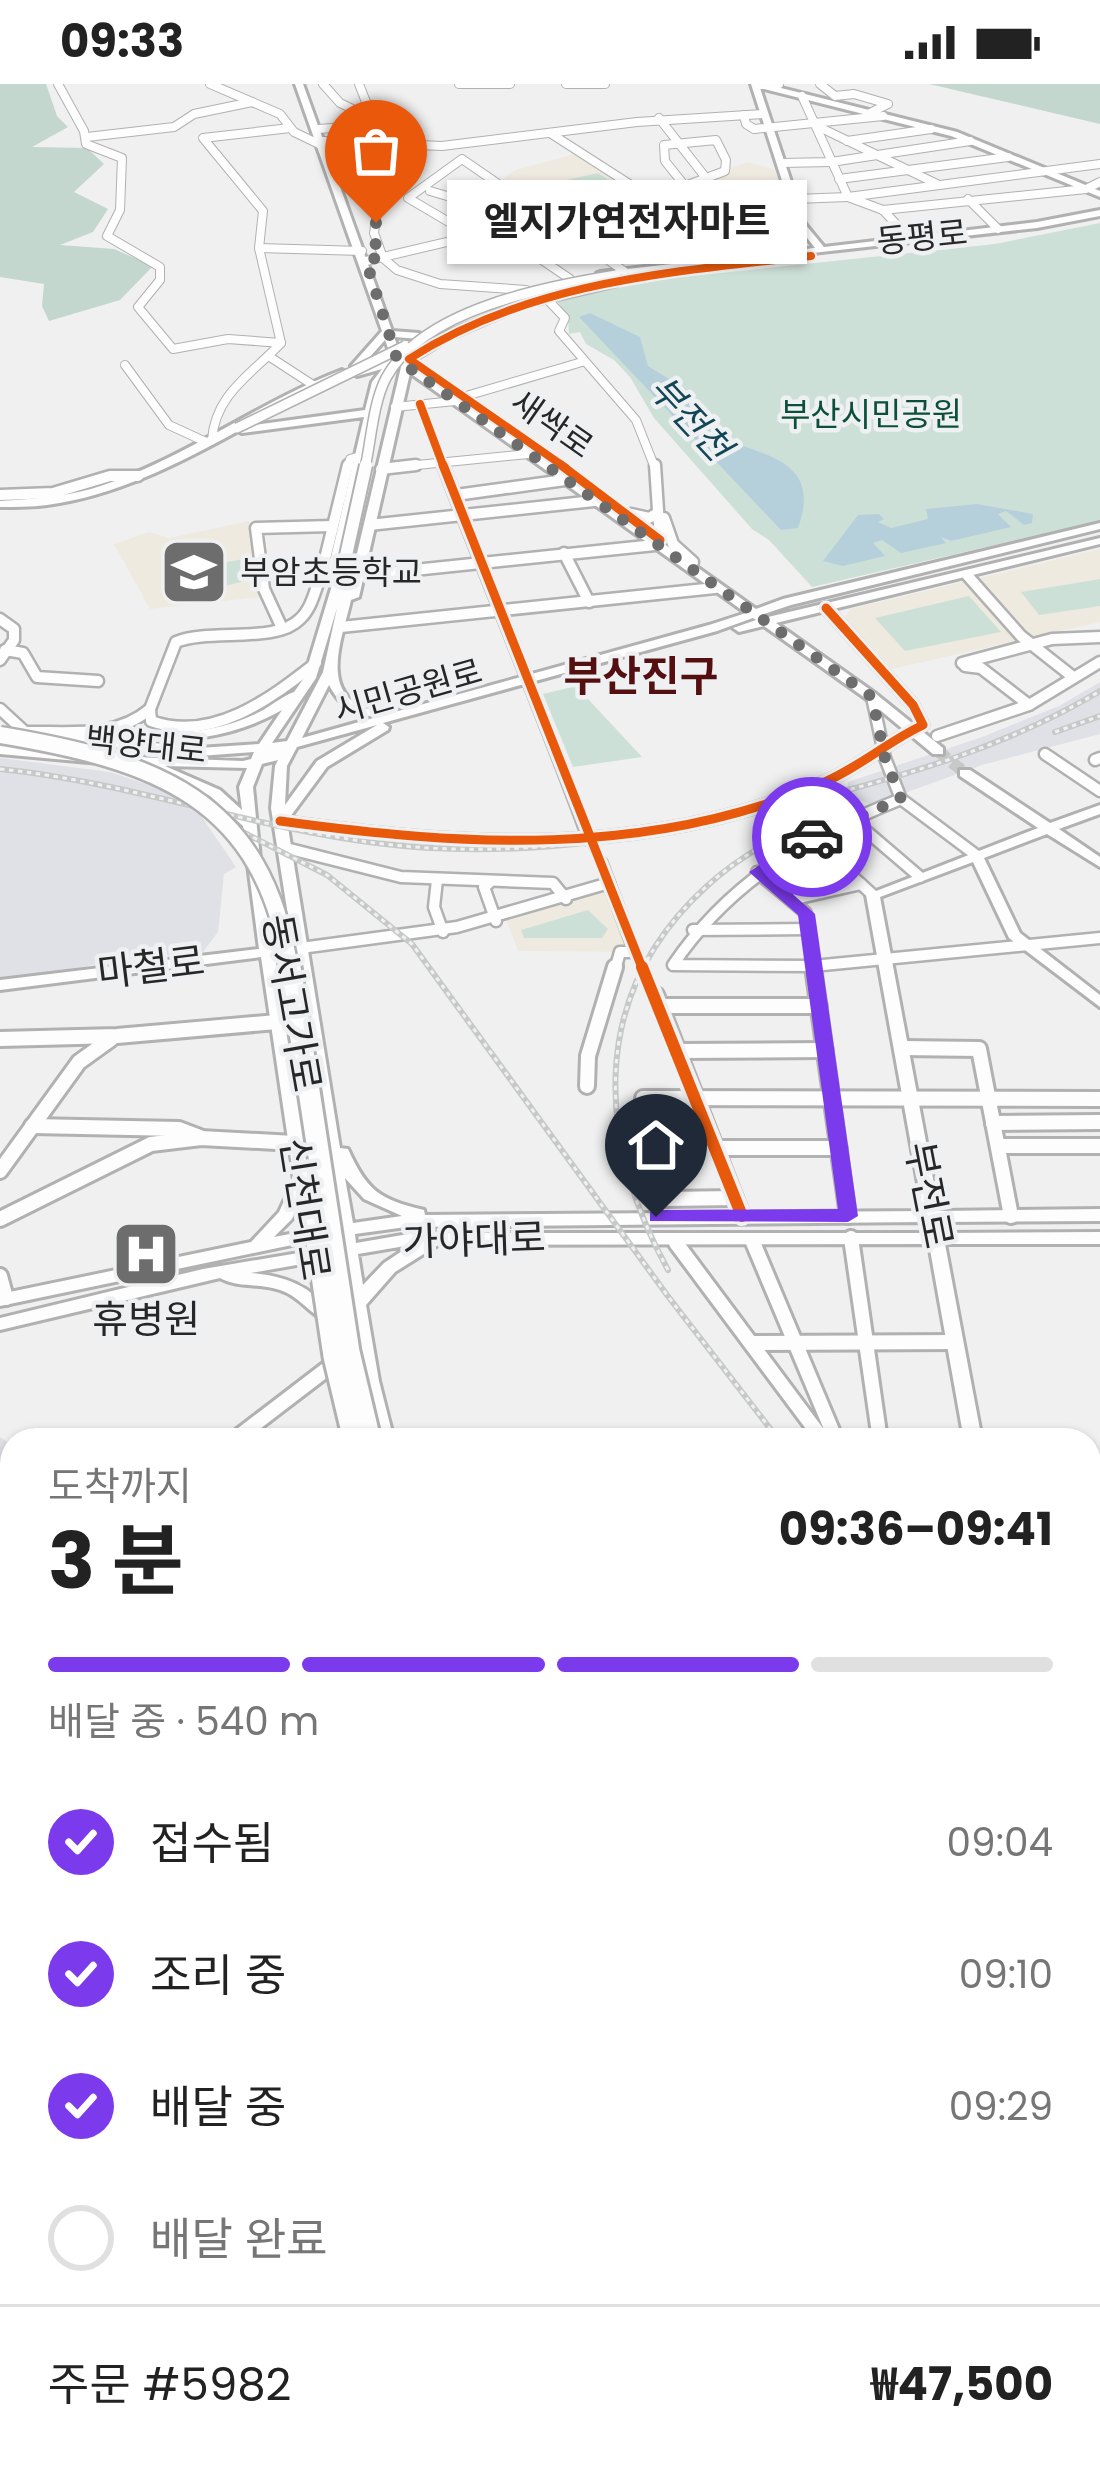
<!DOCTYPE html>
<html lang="ko">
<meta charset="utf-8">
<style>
:root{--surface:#fff;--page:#f2f2f2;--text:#222;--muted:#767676;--line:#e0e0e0;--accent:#7c3aed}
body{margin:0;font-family:Poppins,"Noto Sans KR",sans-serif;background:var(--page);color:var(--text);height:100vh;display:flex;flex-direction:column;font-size:45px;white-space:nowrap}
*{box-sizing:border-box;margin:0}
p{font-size:39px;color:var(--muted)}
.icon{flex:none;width:66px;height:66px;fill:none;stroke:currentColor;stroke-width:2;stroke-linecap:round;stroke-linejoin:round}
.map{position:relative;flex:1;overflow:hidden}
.details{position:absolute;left:0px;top:1344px;width:1101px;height:1056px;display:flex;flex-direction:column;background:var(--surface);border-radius:36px 36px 0 0;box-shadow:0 3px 9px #0004}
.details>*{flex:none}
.pin{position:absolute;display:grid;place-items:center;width:102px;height:102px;color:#fff;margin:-123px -51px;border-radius:50% 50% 50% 0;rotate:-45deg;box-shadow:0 0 12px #0007}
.pin .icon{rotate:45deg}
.courier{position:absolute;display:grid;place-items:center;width:120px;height:120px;margin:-60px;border:9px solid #7c3aed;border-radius:50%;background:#fff;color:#222;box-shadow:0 3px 15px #0007}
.bubble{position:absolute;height:84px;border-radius:0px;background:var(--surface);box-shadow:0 3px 9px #0004;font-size:39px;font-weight:700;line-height:84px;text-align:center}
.head em{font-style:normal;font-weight:700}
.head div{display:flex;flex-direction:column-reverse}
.head{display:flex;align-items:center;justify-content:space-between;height:204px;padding:0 48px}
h1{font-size:78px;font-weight:700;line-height:90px}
.bar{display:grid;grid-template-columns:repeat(4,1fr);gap:18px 12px;align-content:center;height:144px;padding:0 48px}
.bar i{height:15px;border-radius:9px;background:var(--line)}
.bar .selected{background:var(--accent)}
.bar p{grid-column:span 4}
.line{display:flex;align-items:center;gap:30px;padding:0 48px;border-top:3px solid var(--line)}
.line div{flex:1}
ol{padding:0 48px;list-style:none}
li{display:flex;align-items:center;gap:36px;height:132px}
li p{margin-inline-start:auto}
li .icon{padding:12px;border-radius:50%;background:var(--accent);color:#fff;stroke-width:4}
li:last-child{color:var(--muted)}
li i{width:66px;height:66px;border:6px solid var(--line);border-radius:50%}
.status{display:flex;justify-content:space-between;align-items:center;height:84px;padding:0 60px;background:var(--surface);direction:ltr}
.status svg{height:33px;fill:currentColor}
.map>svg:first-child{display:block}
.built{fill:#e0e1e7}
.education{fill:#efeadf}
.green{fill:#cde0d7}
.forest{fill:#c3d7ce}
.water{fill:#b6d0db}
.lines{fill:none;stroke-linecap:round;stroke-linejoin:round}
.minor-tunnel-far1{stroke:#c8c8c9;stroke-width:10;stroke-dasharray:10 4.5;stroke-linecap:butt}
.minor-tunnel{stroke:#c8c8c9;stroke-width:14;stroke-dasharray:14 6;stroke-linecap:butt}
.major-tunnel{stroke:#c8c8c9;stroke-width:12;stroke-dasharray:12 6;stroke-linecap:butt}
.minor-far3-casing{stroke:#b1b1b2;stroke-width:10}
.minor-far2-casing{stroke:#b1b1b2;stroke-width:15}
.minor-far1-casing{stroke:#b1b1b2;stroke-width:20}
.minor-casing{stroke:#b1b1b2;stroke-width:24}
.major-casing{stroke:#b1b1b2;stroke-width:6}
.highway-casing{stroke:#b1b1b2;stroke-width:6}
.minor-far3{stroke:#fdfdfd;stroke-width:8}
.minor-far2{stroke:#fdfdfd;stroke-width:10}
.minor-far1{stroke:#fdfdfd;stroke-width:14}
.minor{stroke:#fdfdfd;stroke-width:18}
.major{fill:#fdfdfd;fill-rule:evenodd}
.highway{fill:#fdfdfd;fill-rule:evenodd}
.rail-far1-casing{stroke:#c7c8c8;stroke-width:6}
.rail-casing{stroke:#c7c8c8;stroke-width:9}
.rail-far1{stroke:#eff0f2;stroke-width:3;stroke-dasharray:4.5;stroke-linecap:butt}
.rail{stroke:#eff0f2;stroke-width:4.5;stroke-dasharray:12;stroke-linecap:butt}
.major-bridge-far1-casing{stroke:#b1b1b2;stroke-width:12;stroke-linecap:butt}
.major-bridge-casing{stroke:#b1b1b2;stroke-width:16;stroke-linecap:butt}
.highway-bridge-far1-casing{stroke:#b1b1b2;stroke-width:21;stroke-linecap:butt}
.highway-bridge-casing{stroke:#b1b1b2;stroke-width:27;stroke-linecap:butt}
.major-bridge-far1{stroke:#fdfdfd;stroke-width:9}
.major-bridge{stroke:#fdfdfd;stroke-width:12}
.highway-bridge-far1{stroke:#fdfdfd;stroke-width:16}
.highway-bridge{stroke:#fdfdfd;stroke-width:21}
.cycleway-far2-casing{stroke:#eff0f2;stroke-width:12}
.cycleway-far1-casing{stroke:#eff0f2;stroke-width:15}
.cycleway-casing{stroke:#eff0f2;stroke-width:20}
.cycleway-far2{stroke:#e8590c;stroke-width:8}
.cycleway-far1{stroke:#e8590c;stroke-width:9}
.cycleway{stroke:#e8590c;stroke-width:12}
.route{fill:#7c3aed}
.done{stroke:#6d6d6e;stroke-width:12;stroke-dasharray:0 21.6}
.labels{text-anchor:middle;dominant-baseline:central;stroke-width:9;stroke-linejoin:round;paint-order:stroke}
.far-street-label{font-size:33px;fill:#272728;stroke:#eff0f2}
.far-park-label{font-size:33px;fill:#0d5039;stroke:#eff0f2}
.far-poi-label{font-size:33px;fill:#272728;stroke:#eff0f2;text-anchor:start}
.far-water-label{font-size:36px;font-style:italic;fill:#134657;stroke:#eff0f2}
.street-label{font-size:39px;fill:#272728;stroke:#eff0f2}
.poi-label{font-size:39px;fill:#272728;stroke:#eff0f2}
.far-district-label{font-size:42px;font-weight:bold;fill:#540f10;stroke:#eff0f2}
</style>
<div class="status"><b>09:33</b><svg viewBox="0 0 49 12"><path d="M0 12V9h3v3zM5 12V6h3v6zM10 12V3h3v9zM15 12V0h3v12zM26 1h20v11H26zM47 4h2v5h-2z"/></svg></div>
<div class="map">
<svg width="1100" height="2400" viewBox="0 0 1100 2400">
<rect width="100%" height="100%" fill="#f0f0f1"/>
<g class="built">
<path d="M1100 598V650L982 681 872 721 847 711 848 698 982 653 1059 622Z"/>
<path d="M0 674 110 688 189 714 236 783 224 790 218 848 203 868 113 877 0 898Z"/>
<path d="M0 1353 12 1361V1716L0 1700Z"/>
<path d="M1089 2191 1100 2204V2400H535L525 2388H1089Z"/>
</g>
<g class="education">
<path d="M579 69 640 110 548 131 499 98 515 86Z"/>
<path d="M747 78 774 85 797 148 783 160 740 165 658 117 662 110Z"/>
<path d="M249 437 258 464 260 513 150 525 114 460 149 448 169 454Z"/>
<path d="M1100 465V538L892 585 845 534 850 525 963 498 975 500 979 494Z"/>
<path d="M609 799 635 868 518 867 506 835Z"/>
</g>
<g class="green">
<path d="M598 89 625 106 557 122 531 104Z"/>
<path d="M1100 139V437L812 503 769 456 752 445 654 334 630 293 614 276 586 260 580 248 569 250 568 234 556 215 673 194 995 160Z"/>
<path d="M243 475 252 486 248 496 175 515 166 490Z"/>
<path d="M1100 495V522L1039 531 1021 508Z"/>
<path d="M969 512 1001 548 905 567 875 534Z"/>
<path d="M576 602 642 673 573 683 543 610Z"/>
<path d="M588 826 608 845 602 854H524L521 846Z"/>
</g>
<g class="forest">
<path d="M0 0H46L57 32 68 43 32 63 87 64 104 80 74 108 108 125 93 148 60 161 114 165 153 182 120 216 49 237 42 222 44 200 0 193Z"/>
<path d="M929 0H1100V40Z"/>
</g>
<g class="water">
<path d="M590 229 640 253 648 282 695 311 716 352C764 372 823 376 798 444L781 446 579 233Z"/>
<path d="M977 420 1033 430 1032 439 1024 441 1006 427 998 430 1011 443 951 457 941 453 946 459 901 469 882 456 873 459 885 472 843 482 823 477 858 431 879 430 884 435 878 438 891 444 928 435 926 425Z"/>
</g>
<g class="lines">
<g class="minor-tunnel-far1">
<path d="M589 756 601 778"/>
<path d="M635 868 644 886"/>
</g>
<path class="minor-tunnel" d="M642 883 656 911"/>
<path class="major-tunnel" d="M938 667 965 689"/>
<g class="minor-far3-casing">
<g id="minor-far3">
<path d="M58 0 84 47 86 60 122 74 120 126 107 152 160 183V196L138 223 173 265 228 255 281 259"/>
<path d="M210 0 280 30 294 48 325 63"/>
<path d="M323 0 340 19 380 38"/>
<path d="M359 0 366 18 383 30 378 65 385 75 374 149 383 174 397 186 440 200 526 206"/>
<path d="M459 0H510"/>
<path d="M566 0H605"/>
<path d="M820 0 835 12 854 10 888 20 870 29"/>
<path d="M761 1 779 0"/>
<path d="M802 12 848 113 883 126 909 154"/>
<path d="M744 31 746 40 754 45 883 32"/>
<path d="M659 34 706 94"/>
<path d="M817 42 937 100"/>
<path d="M318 45 379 41"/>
<path d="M550 49 743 173"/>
<path d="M87 53 174 43 194 30 252 18"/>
<path d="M716 56 726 76 725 87 685 102 665 77 664 61Z"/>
<path d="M323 57 442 62 637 38 763 30"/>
<path d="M847 57 931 45"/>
<path d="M781 79 831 78 970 57"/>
<path d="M839 95 1008 73"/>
<path d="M430 107 471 119 501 148 570 195"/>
<path d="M795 115 848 113 1100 80"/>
<path d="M968 115 998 145"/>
<path d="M883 126 1086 105 1100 98"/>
<path d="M471 151 408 114 462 75 624 187"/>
<path d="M259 164 362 167"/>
<path d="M366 177 685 102"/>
<path d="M546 214 565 234 559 247 636 336 655 384"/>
<path d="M270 273 313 301"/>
<path d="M125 281 169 341 206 358"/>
<path d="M466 312 582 278"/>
<path d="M420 320 444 384"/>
<path d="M395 323 455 317"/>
<path d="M212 356C215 310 252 290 281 259L259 164 263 127 203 54 290 44"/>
<path d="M348 384 350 375 357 373"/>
<path d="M387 384 528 370"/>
</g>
</g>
<g class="minor-far2-casing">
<g id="minor-far2">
<path d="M443 381C491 507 543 629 589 756"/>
<path d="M381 385 416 381"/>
<path d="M0 411 53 409 110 392H138"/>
<path d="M456 411 565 396"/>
<path d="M631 430 649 434 656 430"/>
<path d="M664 434 673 460 693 478"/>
<path d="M369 441 594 417"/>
<path d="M564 469 589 518"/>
<path d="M321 491 348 381"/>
<path d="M967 491 1021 552 1073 593"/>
<path d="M357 492 655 461 660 456 655 381"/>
<path d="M0 535 14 545V556L0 576"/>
<path d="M281 542 264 505 256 444 332 442"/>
<path d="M341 543 715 504"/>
<path d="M5 566 23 569 37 593 98 597"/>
<path d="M316 579C270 615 212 659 151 637L150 625 176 558C210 544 276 560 300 535 312 524 315 506 321 491H333"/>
<path d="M962 579 1052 555 1100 553"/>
<path d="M965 582 981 584 1029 621"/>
<path d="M872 613 885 674 901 715 976 771"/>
<path d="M0 625 25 648C68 647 115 655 150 625"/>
<path d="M937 652 1029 621 1100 578"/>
<path d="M1045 670 1100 707"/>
<path d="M1095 676 1100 674"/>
<path d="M901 715C808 752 730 797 673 881L813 882 1100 854"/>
<path d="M851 734 920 793"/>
<path d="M280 737C463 762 646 774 820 700 857 685 887 658 923 641L913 621 826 524"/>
<path d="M810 754 873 811"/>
<path d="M282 763 401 793 553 799 566 815"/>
<path d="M601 778 635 868H620L615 886"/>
<path d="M757 788 806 829 814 886"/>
<path d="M437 796 434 823 443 848"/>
<path d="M489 799 484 803 496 837"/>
<path d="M791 816 861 800"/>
<path d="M693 846 808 845"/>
<path d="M301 864 457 843 609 799"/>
</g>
</g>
<g class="minor-far1-casing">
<g id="minor-far1">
<path d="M813 883 848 1132"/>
<path d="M656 911 742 1132"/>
<path d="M660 922H819"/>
<path d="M0 955 117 952 277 938"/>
<path d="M902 964 979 965 1011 1132"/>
<path d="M678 967 825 966"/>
<path d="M587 1002 588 972 615 883"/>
<path d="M643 1014 1100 1015"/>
<path d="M993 1039 1100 1038"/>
<path d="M32 1042 179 1045 200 1053"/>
<path d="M998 1062H1100"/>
<path d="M716 1064H839"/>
<path d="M0 1087 79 978 111 955"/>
<path d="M665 1115 735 1114"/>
<path d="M0 1135 151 1060 201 1054 294 1059"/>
<path d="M851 1154 880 1356"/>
<path d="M752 1156 836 1356"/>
<path d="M676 1159 823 1356"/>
<path d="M0 1192 6 1214"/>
<path d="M754 1259 956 1258"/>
<path d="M234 1356 332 1281"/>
<path d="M1089 1388H1100"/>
</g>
</g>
<g class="minor-casing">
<g id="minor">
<path d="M1089 1654 1100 1648"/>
<path d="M1089 1704 1100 1719"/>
<path d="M0 1868H12"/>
<path d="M1089 1998 1100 2007"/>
<path d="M0 2116 12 2109"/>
<path d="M0 2309 12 2312"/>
<path d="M92 2388 99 2400"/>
<path d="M294 2400 303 2388"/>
</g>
</g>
<g class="major-casing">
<g id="major">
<path d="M295 0H303L392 247 419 249 424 252 419 255 394 253 402 274 441 251 517 219 617 197V201L523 223 449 255 413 277 412 281 756 525 783 515 1100 439V445L791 521 764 530 768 533 1100 454V460L776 539 876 610 943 664V670H933L868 616 764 542 739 548 733 544 756 536 753 534 717 547 383 639 389 643 388 646 327 683 287 737 340 1064 348 1065C367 1107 379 1115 424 1126L425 1131 923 1127 866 811 1038 744 960 692V686H970L1050 739 1100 721V730L1059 745 1100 773V783L1047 750 984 774 1020 849 1100 911V923L1009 854 973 778 880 813 939 1127 1100 1125V1137L941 1138 943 1149 1100 1148V1160H945L982 1356H964L929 1160 438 1161 395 1188 366 1221 379 1297 394 1356H376L361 1297 342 1173 251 1189C284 1192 311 1201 330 1229L322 1235C307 1226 298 1212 280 1206 261 1199 237 1204 220 1194L0 1246V1234L203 1185 340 1162 339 1153 311 1157 0 1222V1210L251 1158 279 1128 294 1096 261 873 0 906V896L259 865 243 742 210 712 154 687V682L134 681 128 677 134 673 243 677 251 675 254 668 199 672 16 652 10 648 16 644 199 664 259 660 282 626C240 650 196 657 148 658L142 654 148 650C184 649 220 647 253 631 268 625 280 613 294 608L304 594 333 498 326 495 364 333 242 349 238 347C178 380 115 412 47 421 31 423 15 423 0 423V417C31 415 61 413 91 405 181 378 256 319 342 286L347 289 346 291 247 342 365 326 372 298 382 285 357 292 352 289 392 275 385 256 360 284 351 282 382 247ZM399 281 401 283 350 499H345L349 485 341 482 382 299ZM410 289 746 529 709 541 391 629C382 626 372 627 363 623 319 605 344 549 351 516L359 513ZM337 524 323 588 287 657 272 659 316 594ZM329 601C340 622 353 630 377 633L302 654ZM377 641 317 677 285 721 287 682 297 663ZM278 676 275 682 271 724 337 1141 274 1153 292 1135 298 1121 301 1132 307 1134 315 1128 275 872 283 867 281 864 273 863 261 785 253 703 262 680ZM165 682 247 684 239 703 242 726 220 706ZM345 1094 364 1115 402 1132 353 1139ZM925 1138 927 1149H414L356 1159 355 1150 406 1143ZM411 1161 384 1179 363 1201 358 1170Z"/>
<path d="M751 0H765L957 48 1100 107V113L951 52 760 4 805 140 824 163 1037 138 1100 126V132L1037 144 597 193V189L600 188 815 164 796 140Z"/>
<path d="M1089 1556C1100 1561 1100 1574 1100 1587 1086 1582 1089 1569 1089 1556Z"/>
<path d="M0 1822C16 1828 12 1844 12 1859 0 1852 0 1836 0 1822Z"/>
<path d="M1089 2094 1100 2100V2126L1089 2120Z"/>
<path d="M1089 2158 1100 2165V2193L1089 2186Z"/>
<path d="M321 2388H347L353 2400H327Z"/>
</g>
</g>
<g class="highway-casing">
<g id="highway">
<path d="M0 660 144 673 152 678 144 683 0 670Z"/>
<path d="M1089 2107 1100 2112V2173L1089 2168Z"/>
</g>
</g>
<use href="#minor-far3" class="minor-far3"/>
<use href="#minor-far2" class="minor-far2"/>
<use href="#minor-far1" class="minor-far1"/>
<use href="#minor" class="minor"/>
<use href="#major" class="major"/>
<use href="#highway" class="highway"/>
<g class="rail-far1-casing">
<g id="rail-far1">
<path d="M1055 648 1100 632"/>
<path d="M0 685C128 698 249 743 376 759 524 778 667 751 810 716 911 690 1010 661 1100 607"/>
<path d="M229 741 327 791 412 860 667 1211 779 1356"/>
<path d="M668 1186C596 1054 588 910 707 802 747 765 800 741 849 719"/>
</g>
</g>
<g class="rail-casing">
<g id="rail">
<path d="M0 1754 12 1769"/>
<path d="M1089 1784 1100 1799"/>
<path d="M507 2388 517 2400"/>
</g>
</g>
<use href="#rail-far1" class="rail-far1"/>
<use href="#rail" class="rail"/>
<g class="major-bridge-far1-casing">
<g id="major-bridge-far1">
<path d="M237 344 405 262"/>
<path d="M365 384C371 357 373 319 386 294 423 225 545 203 616 191"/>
</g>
</g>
<g class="major-bridge-casing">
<path id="major-bridge" d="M343 485 366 381"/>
</g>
<g class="highway-bridge-far1-casing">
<path id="highway-bridge-far1" d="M0 651C155 677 264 713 290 886"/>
</g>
<g class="highway-bridge-casing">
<g id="highway-bridge">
<path d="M290 883 349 1268 370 1356"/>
<path d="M311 1118 334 1272 354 1356"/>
</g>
</g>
<use href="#major-bridge-far1" class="major-bridge-far1"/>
<use href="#major-bridge" class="major-bridge"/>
<use href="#highway-bridge-far1" class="highway-bridge-far1"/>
<use href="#highway-bridge" class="highway-bridge"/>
<g class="cycleway-far2-casing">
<g id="cycleway-far2">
<path d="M420 320 444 384"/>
<path d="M566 384 409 275C531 197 671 188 811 172"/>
</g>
</g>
<g class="cycleway-far1-casing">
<g id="cycleway-far1">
<path d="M443 381 643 886"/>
<path d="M561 381 660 456"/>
<path d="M280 737C463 762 646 774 820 700 857 685 887 658 923 641L913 621 826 524"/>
</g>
</g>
<g class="cycleway-casing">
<path id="cycleway" d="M642 883 742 1132"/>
</g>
<use href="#cycleway-far2" class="cycleway-far2"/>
<use href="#cycleway-far1" class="cycleway-far1"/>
<use href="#cycleway" class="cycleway"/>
</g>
<path class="route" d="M806 750 820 753 768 788 815 830 858 1132 848 1138 650 1137V1128L656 1126 838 1125 798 831 749 788Z"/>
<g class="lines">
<path class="done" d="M376 139 374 157 382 172 366 177 397 275 872 613 885 674 901 715 812 753"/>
</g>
<defs>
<g id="school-square" transform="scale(3.45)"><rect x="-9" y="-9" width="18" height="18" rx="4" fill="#6d6d6e" stroke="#eff0f2"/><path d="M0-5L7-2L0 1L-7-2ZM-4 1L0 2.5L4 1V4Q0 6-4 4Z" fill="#fff"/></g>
<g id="hospital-square" transform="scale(3.45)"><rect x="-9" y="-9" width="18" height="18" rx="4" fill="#6d6d6e" stroke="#eff0f2"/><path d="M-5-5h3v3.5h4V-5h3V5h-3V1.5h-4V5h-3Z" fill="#fff"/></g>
</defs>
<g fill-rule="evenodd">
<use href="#school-square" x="194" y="488"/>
<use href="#hospital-square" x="146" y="1170"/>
</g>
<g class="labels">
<g class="far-street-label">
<text transform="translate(922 153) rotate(-6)">동평로</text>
<text transform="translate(552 340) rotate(35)">새싹로</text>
<text transform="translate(408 607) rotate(-16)">시민공원로</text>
<text transform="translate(146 661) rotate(6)">백양대로</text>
</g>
<g class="far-park-label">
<text x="871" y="330">부산시민공원</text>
</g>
<g class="far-poi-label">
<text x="240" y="488">부암초등학교</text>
</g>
<g class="far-water-label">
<text transform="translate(690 334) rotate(47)">부전천</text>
</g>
<g class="street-label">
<text transform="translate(151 883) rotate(-7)">마철로</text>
<text transform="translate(292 919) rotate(80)">동서고가로</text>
<text transform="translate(929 1111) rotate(79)">부전로</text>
<text transform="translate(305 1125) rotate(81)">신천대로</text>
<text transform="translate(474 1156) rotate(-2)">가야대로</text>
</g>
<g class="poi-label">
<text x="146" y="1235">휴병원</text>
</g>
<g class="far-district-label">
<text x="641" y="592">부산진구</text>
</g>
</g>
</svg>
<div class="pin" style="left:376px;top:139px;background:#ea580c"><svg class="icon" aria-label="bag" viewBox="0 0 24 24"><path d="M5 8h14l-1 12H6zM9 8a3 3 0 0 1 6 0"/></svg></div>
<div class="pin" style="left:656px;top:1133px;background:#1f2937"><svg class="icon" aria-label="home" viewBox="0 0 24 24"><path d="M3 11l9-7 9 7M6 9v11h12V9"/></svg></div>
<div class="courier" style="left:812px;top:753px"><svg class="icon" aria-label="car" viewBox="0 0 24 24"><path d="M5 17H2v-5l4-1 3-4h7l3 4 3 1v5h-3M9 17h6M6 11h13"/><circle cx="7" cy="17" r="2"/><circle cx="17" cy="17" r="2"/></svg></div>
<div class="bubble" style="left:447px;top:96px;width:360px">엘지가연전자마트</div>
<section class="details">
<div class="head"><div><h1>3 분</h1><p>도착까지</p></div><em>09:36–09:41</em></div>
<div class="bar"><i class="selected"></i><i class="selected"></i><i class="selected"></i><i></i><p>배달 중 · 540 m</p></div>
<ol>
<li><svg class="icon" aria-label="check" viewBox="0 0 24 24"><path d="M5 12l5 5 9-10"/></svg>접수됨<p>09:04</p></li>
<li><svg class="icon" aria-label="check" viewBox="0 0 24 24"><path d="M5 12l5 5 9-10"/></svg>조리 중<p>09:10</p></li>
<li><svg class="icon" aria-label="check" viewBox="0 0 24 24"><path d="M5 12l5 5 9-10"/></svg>배달 중<p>09:29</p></li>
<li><i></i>배달 완료</li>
</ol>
<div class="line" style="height:156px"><div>주문 #5982</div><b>₩47,500</b></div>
</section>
</div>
